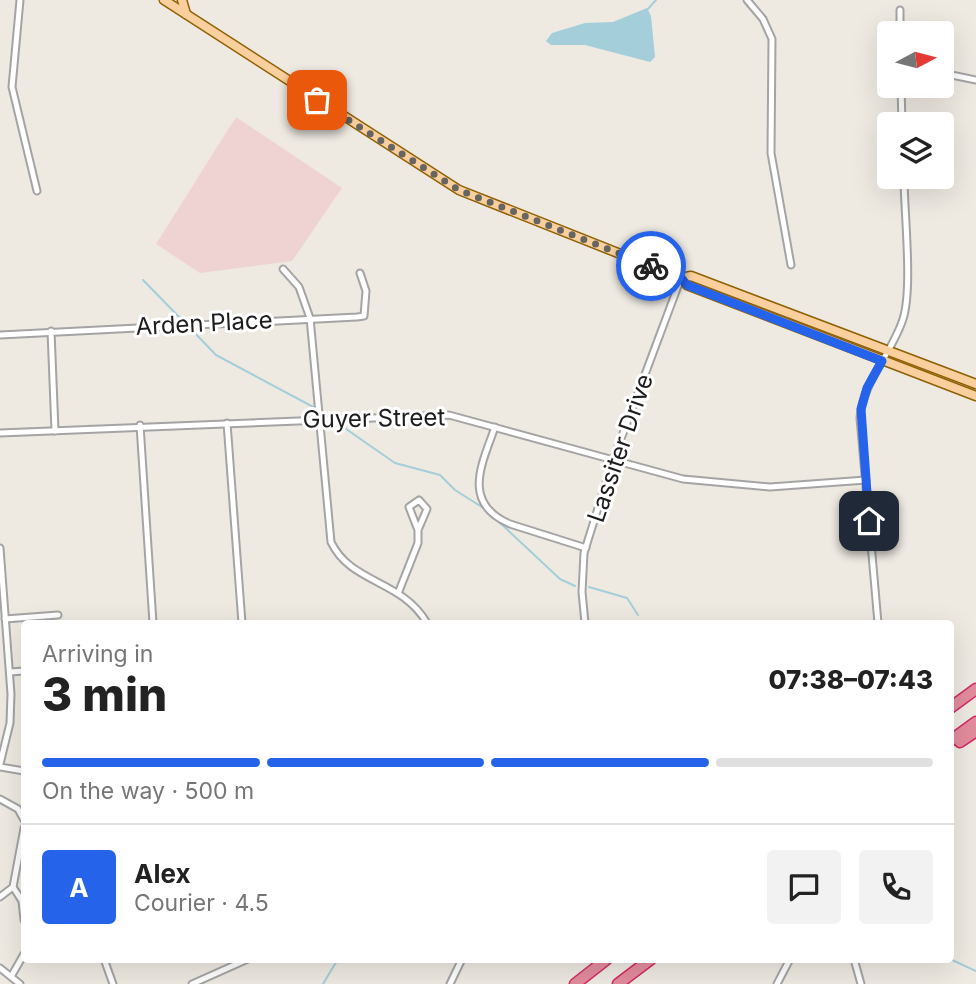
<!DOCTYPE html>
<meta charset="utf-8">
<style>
:root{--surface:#fff;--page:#f2f2f2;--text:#222;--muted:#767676;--line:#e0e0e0;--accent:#2563eb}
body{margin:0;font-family:Inter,sans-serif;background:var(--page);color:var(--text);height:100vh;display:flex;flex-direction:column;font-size:26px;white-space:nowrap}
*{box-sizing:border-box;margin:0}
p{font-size:23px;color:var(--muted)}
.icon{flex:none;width:38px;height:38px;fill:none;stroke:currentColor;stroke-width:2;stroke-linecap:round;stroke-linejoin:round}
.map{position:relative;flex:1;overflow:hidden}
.side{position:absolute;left:21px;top:620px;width:933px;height:343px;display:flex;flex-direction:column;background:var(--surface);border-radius:7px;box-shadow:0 7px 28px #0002}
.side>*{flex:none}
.needle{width:46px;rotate:83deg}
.controls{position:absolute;left:877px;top:21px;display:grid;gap:14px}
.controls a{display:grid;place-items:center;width:77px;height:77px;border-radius:7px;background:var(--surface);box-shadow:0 7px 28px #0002;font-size:35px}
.pin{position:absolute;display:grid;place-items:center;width:60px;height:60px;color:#fff;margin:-30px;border-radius:14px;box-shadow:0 4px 10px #0006}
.courier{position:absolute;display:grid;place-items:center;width:70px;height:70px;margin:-35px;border:5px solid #2563eb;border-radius:50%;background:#fff;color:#222;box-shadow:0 2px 9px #0007}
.summary em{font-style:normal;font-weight:800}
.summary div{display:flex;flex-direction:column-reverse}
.summary{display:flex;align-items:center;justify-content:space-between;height:119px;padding:0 21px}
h1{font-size:46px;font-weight:800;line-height:52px}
.bar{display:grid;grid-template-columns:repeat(4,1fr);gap:10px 7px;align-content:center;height:84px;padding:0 21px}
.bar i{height:9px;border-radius:5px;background:var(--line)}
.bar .active{background:var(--accent)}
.bar p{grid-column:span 4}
.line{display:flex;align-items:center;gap:18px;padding:0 21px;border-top:2px solid var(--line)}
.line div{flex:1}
.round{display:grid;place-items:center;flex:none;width:74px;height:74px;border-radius:7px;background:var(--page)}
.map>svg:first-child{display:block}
.commercial{fill:#eed3d2}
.water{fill:#a4ceda}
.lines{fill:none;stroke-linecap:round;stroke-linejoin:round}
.stream{stroke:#a4ceda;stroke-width:2}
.street-casing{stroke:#a4a4a4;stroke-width:9}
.primary-casing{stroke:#906105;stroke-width:11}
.highway-casing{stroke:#d22964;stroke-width:13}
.street{stroke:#fff;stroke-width:5}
.primary{stroke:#f9d09d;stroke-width:8}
.highway{stroke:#e38c9d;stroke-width:10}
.done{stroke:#666562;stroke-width:7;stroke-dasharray:0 12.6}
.route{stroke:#2563eb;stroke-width:9}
.labels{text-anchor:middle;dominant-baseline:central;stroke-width:6;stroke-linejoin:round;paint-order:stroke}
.street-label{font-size:24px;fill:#1d1d1d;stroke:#fff}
</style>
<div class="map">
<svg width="976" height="984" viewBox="0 0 976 984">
<rect width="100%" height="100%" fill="#eeeae2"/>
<path class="commercial" d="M236 117 342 188 292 261 200 273 156 244Z"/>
<path class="water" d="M647 8 651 16 655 57 650 62 585 45H551L546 41 552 33 585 23 613 22Z"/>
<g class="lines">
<g class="stream">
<path d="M647 10 656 0"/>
<path d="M143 280 186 324"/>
<path d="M190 328 216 355 317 409"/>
<path d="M322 412 331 419"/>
<path d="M336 422 395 463 440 475 455 490 485 509"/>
<path d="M497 520 560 579 575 586"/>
<path d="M589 587 627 598 638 615"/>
<path d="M950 959 976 971"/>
<path d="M323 984 338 959"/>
</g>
<g class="street-casing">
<g id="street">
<path d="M20 0 12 87 37 191"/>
<path d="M747 0 763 19 772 39 771 153 791 265"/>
<path d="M900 10V33"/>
<path d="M942 73 976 80"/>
<path d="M901 86 902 124"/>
<path d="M283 269 299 287 310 318 331 542C351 584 401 579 427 623"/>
<path d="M51 331 55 431"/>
<path d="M0 335 357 317 364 316 366 291 360 273"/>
<path d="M227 423 242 623"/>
<path d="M140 425 153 623"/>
<path d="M495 427C482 464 461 503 510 524L586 548"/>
<path d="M0 433 449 415 683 479 770 487 866 480"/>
<path d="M0 548 11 694 10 723 0 764"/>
<path d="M399 591 418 543V530L409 507 419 500 427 509 418 530"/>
<path d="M5 619 58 615"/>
<path d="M585 623 582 592 584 553 613 460 681 278"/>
<path d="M878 623 860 418C863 380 892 354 903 319 913 288 904 212 904 177"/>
<path d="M10 672 24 671"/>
<path d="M0 767 24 771"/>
<path d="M0 799 18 809 24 820"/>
<path d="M13 887 22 901 24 920"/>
<path d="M0 897 13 887 24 828"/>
<path d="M104 959 113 984"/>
<path d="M854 959 861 984"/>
<path d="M0 968 20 984"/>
<path d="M12 975 24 954"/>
<path d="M192 984 248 959"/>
<path d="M450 984 462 959"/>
<path d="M777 984 790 959"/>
</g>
</g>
<g class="primary-casing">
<g id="primary">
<path d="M164 0 459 190 681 278 691 276 976 384"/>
<path d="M182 0 186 14"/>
<path d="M681 278 687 285 976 396"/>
</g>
</g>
<g class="highway-casing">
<g id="highway">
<path d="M950 708 976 689"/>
<path d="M950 741 976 722"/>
<path d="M960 742 976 731"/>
<path d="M575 984 607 959"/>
<path d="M618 984 651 959"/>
</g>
</g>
<use href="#street" class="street"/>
<use href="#primary" class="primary"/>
<use href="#highway" class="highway"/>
</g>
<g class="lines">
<path class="done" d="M317 100 459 190 651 266"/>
<path class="route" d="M651 266 681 278 687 285 882 361 867 388 861 409 869 521"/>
</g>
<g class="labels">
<g class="street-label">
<text transform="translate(204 323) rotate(-3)">Arden Place</text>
<text transform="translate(374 418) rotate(-1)">Guyer Street</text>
<text transform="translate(620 448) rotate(-71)">Lassiter Drive</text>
</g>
</g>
</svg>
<div class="controls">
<a><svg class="needle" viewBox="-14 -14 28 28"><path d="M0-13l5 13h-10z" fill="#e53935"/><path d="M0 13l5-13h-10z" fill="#767676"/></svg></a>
<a><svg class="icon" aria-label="layers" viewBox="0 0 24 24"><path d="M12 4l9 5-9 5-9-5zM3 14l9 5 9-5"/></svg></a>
</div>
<div class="pin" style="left:317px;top:100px;background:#ea580c"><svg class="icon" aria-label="bag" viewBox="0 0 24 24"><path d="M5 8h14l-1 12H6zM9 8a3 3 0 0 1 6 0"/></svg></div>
<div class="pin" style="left:869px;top:521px;background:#1f2937"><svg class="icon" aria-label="home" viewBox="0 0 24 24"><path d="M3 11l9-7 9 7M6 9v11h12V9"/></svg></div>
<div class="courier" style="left:651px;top:266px"><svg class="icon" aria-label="bike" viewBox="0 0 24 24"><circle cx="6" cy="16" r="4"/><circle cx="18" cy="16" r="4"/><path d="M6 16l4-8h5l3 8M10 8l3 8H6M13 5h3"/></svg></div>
<section class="side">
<div class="summary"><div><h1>3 min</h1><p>Arriving in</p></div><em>07:38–07:43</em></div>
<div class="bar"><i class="active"></i><i class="active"></i><i class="active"></i><i></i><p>On the way · 500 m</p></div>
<div class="line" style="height:126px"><b class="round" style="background:var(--accent);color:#fff">A</b><div><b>Alex</b><p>Courier · 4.5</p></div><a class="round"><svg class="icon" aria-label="chat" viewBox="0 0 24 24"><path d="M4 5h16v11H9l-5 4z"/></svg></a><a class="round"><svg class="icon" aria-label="phone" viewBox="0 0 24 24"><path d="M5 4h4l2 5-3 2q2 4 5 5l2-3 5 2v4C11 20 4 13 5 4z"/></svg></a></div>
</section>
</div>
